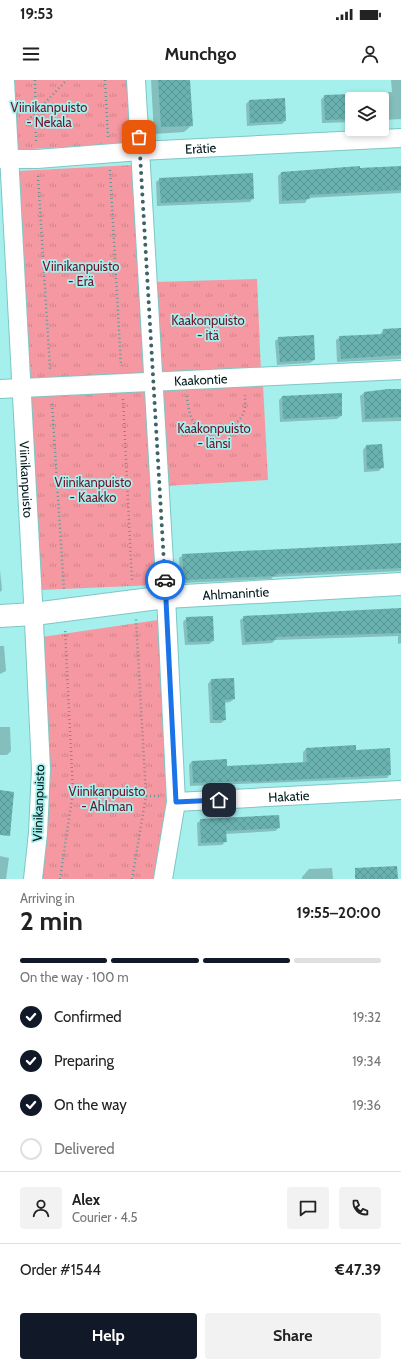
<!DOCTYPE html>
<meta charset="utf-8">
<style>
:root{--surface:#fff;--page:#f2f2f2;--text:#222;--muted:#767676;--line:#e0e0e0;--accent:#111827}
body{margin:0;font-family:Cabin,sans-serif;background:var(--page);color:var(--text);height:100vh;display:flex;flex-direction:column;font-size:15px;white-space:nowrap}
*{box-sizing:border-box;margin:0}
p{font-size:13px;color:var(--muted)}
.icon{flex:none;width:22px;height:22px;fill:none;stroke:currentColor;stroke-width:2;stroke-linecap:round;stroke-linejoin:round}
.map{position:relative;height:799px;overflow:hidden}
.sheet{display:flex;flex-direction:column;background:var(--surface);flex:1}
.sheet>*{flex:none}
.controls{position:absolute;left:345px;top:12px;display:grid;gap:8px}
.controls a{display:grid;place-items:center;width:44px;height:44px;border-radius:4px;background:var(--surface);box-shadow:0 2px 6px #0003;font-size:20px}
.pin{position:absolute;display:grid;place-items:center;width:34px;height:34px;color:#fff;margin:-17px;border-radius:8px;box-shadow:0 2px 6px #0006}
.courier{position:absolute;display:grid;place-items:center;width:40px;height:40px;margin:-20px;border:3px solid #1a73e8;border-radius:50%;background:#fff;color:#222;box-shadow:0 1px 5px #0007}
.summary em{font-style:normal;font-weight:700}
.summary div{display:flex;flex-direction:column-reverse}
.summary{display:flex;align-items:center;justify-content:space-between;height:68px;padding:0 20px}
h1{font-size:26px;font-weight:700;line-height:30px}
.bar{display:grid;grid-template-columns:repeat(4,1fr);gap:6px 4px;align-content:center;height:48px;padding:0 20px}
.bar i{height:5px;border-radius:3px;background:var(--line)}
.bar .selected{background:var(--accent)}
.bar p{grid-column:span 4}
.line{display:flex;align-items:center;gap:10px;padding:0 20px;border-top:1px solid var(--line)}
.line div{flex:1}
.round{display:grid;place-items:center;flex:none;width:42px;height:42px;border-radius:4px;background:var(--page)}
ol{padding:0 20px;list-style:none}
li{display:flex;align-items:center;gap:12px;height:44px}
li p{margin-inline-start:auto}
li .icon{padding:4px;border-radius:50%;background:var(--accent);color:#fff;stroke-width:4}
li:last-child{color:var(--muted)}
li i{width:22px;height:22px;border:2px solid var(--line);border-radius:50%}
.primary-button{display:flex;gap:8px;margin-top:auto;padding:8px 20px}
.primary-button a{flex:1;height:46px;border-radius:4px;background:var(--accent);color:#fff;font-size:16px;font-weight:700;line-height:46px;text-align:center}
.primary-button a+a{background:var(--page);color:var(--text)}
.status{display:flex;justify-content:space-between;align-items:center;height:28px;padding:0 20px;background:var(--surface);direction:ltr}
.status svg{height:11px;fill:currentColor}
header{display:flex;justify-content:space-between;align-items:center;height:52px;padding:0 20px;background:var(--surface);font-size:18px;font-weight:700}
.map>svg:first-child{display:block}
.grass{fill:url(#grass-tufts)}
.shadow{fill:#0003}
.building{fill:url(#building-cross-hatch)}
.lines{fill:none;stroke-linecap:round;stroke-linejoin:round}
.street-casing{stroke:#7ec7c5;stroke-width:20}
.secondary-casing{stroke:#7ec7c5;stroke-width:24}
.path{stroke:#629998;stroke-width:2.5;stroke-dasharray:1 3;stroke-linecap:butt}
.street{stroke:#fff;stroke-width:18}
.secondary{stroke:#fff;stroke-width:22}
.done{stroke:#3a6564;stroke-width:4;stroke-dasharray:0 7.2}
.route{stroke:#1a73e8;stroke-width:5}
.labels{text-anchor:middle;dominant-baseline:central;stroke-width:3.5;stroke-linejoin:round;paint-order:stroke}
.park-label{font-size:13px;fill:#721329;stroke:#a5efed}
.street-label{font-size:13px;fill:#001b1b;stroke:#a5efed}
</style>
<div class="status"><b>19:53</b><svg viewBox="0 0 49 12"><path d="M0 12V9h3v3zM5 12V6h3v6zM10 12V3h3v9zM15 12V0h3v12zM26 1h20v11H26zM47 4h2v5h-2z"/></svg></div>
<header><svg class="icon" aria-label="menu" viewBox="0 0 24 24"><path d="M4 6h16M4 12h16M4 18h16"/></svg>Munchgo<svg class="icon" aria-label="person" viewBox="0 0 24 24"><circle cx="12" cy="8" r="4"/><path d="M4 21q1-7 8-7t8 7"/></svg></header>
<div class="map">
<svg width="401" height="799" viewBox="0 0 401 799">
<defs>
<pattern id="grass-tufts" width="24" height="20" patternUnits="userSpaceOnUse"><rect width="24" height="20" fill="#f698a1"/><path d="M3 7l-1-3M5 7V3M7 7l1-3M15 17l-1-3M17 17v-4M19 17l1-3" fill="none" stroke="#d1828a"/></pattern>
<pattern id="building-cross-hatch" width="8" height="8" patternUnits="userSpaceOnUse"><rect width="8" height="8" fill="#69b2b0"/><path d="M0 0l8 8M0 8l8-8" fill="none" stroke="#599897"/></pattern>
</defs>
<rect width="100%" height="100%" fill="#a5efed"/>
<g class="grass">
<path d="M12 0H129L132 63 14 70Z"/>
<path d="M133 85 144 296 29 302 18 91Z"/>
<path d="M257 199 261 293 159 297 155 202Z"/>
<path d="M263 305 268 400 165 406 160 311Z"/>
<path d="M146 309 156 505 40 510 30 315Z"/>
<path d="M158 540 168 721 154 799H40L42 557Z"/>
</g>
<g class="shadow">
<path d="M151 0H189L192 45 184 52 154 54Z"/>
<path d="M391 0H401V39L382 40V19H352V42L322 43 321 20 324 16 392 12Z"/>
<path d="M249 21 285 41 282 44 247 46 246 24Z"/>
<path d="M401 87V113L308 118 305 123 279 124 278 96 281 93 326 89Z"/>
<path d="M160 99 253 118 250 122 157 126 156 102Z"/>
<path d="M401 249V279L337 282 336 260 340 257 380 255 383 250Z"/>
<path d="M279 258 314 280 310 283 277 285 275 261Z"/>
<path d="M401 311V341L362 342 360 316 364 313Z"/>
<path d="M282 317 341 336 337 339 280 342 279 320Z"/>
<path d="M366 366 382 387 379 391 364 392 363 370Z"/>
<path d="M401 464V491L273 497 271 499 181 503 179 478 183 475Z"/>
<path d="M0 490 2 510 0 512Z"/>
<path d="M401 529V563L398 564V556L275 560 272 563 242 565 240 540 244 537Z"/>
<path d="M187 538 213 561 209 564 185 565 183 542Z"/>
<path d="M0 566H4L6 591 0 594Z"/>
<path d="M211 600 234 619 230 622 224 623 225 640 221 643H210L208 604Z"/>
<path d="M0 647H10L11 671 7 675H0Z"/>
<path d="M306 669 355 671 390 694 387 698 190 706 189 685 192 681 226 687 303 683V672Z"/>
<path d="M201 740 279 748 275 751 225 754 226 761 222 765 198 766 197 743Z"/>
<path d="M0 776 9 778 6 799H0Z"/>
<path d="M332 788 333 799H302V797L309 789Z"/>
</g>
<g class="building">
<path d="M158 0H190L193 46 161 47Z"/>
<path d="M352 14V39L325 40 324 15Z"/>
<path d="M285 18 286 41 250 43 249 20Z"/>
<path d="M360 86V88L401 86V110L309 115 310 119 282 121 281 92Z"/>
<path d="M253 93 254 119 161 123 159 98Z"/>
<path d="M401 248V275L341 279 339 256 383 254V249Z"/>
<path d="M314 255 315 280 280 282 278 257Z"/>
<path d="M388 309H401V337L365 339 364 312Z"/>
<path d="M342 313V336L283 339 282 316Z"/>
<path d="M382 364 384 388 367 389 366 365Z"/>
<path d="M401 463V488L276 494V496L184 500 182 474Z"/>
<path d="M401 528V553L276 557V560L245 562 243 536Z"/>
<path d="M213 536 214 561 188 562 186 537Z"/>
<path d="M234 598 235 619 225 620 226 640H213L211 599Z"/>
<path d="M356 665V670L390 668 391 695 251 702V701L193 703 192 681 227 679V686L307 682 306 668Z"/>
<path d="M0 710 14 712 10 756 0 755Z"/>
<path d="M279 735 280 748 226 751 227 762 201 763 200 739Z"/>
<path d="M397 786 398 799H355V788Z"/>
</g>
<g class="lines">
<g class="street-casing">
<g id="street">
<path id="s1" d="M5 0 33 521 41 689 38 753 33 799"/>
<path d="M136 0 166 517 176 722 163 799"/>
<path id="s2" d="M0 79H37L140 71 401 58"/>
<path id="s3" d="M0 309 401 290"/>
<path id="s4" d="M176 722 401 710"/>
</g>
</g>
<g class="secondary-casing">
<g id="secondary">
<path id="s5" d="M0 536 34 534 166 517 401 504"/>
</g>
</g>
<g class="path">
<path d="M35 0 36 61"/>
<path d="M105 0 108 57"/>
<path d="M25 43 67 0"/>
<path d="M110 90 121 286"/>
<path d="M38 96 50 289"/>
<path d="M187 316C188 325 189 335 194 343 205 358 234 350 242 336 246 330 245 321 245 315"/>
<path d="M123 319 132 502"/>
<path d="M52 324 64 511"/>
<path d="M146 716H159"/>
<path d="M60 799 73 712 65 550"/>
<path d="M132 799 146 716 136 539"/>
</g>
<use href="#street" class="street"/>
<use href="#secondary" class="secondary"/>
</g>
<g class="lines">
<path class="done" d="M139 57 165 500"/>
<path class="route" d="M165 500 176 722 219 720"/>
</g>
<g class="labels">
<g class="park-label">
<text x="49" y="27">Viinikanpuisto<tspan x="49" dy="15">- Nekala</tspan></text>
<text x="81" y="186">Viinikanpuisto<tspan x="81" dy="15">- Erä</tspan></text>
<text x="208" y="240">Kaakonpuisto<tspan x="208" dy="15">- itä</tspan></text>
<text x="214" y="348">Kaakonpuisto<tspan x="214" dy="15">- länsi</tspan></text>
<text x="93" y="402">Viinikanpuisto<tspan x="93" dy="15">- Kaakko</tspan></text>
<text x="107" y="711">Viinikanpuisto<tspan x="107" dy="15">- Ahlman</tspan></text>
</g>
<g class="street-label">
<text stroke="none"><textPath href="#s2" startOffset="201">Erätie</textPath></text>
<text stroke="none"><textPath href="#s3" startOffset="201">Kaakontie</textPath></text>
<text stroke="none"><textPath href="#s1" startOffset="400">Viinikanpuisto</textPath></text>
<text stroke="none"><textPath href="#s5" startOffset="237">Ahlmanintie</textPath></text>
<text stroke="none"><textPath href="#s4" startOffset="113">Hakatie</textPath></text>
<text transform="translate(38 723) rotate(-88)">Viinikanpuisto</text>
</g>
</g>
</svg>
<div class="controls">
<a><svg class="icon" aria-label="layers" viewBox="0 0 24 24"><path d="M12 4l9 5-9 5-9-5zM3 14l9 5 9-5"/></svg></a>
</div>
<div class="pin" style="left:139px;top:57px;background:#ea580c"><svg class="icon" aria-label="bag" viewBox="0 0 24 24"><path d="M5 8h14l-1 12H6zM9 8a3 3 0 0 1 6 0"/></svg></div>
<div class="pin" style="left:219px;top:720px;background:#1f2937"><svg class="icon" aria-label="home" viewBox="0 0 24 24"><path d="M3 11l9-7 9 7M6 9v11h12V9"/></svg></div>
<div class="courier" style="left:165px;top:500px"><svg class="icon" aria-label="car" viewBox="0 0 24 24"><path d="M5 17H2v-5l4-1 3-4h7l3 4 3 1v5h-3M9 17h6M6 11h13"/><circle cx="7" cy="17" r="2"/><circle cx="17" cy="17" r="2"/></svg></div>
</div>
<section class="sheet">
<div class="summary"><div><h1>2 min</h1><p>Arriving in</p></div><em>19:55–20:00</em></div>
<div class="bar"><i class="selected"></i><i class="selected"></i><i class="selected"></i><i></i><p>On the way · 100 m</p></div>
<ol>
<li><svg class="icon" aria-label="check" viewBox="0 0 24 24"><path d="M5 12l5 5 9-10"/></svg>Confirmed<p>19:32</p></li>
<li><svg class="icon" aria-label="check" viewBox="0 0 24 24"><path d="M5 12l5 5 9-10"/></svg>Preparing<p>19:34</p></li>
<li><svg class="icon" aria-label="check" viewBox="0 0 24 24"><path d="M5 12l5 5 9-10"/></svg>On the way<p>19:36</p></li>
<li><i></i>Delivered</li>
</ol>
<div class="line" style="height:72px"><a class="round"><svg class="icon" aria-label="person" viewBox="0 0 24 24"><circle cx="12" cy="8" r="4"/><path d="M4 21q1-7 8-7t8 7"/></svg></a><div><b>Alex</b><p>Courier · 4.5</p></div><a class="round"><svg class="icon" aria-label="chat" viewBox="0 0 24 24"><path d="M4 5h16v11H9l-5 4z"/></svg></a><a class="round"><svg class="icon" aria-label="phone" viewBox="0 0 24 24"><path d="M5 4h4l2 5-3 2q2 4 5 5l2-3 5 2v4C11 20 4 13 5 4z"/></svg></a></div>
<div class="line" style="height:52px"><div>Order #1544</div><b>€47.39</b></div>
<div class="primary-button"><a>Help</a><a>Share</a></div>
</section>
